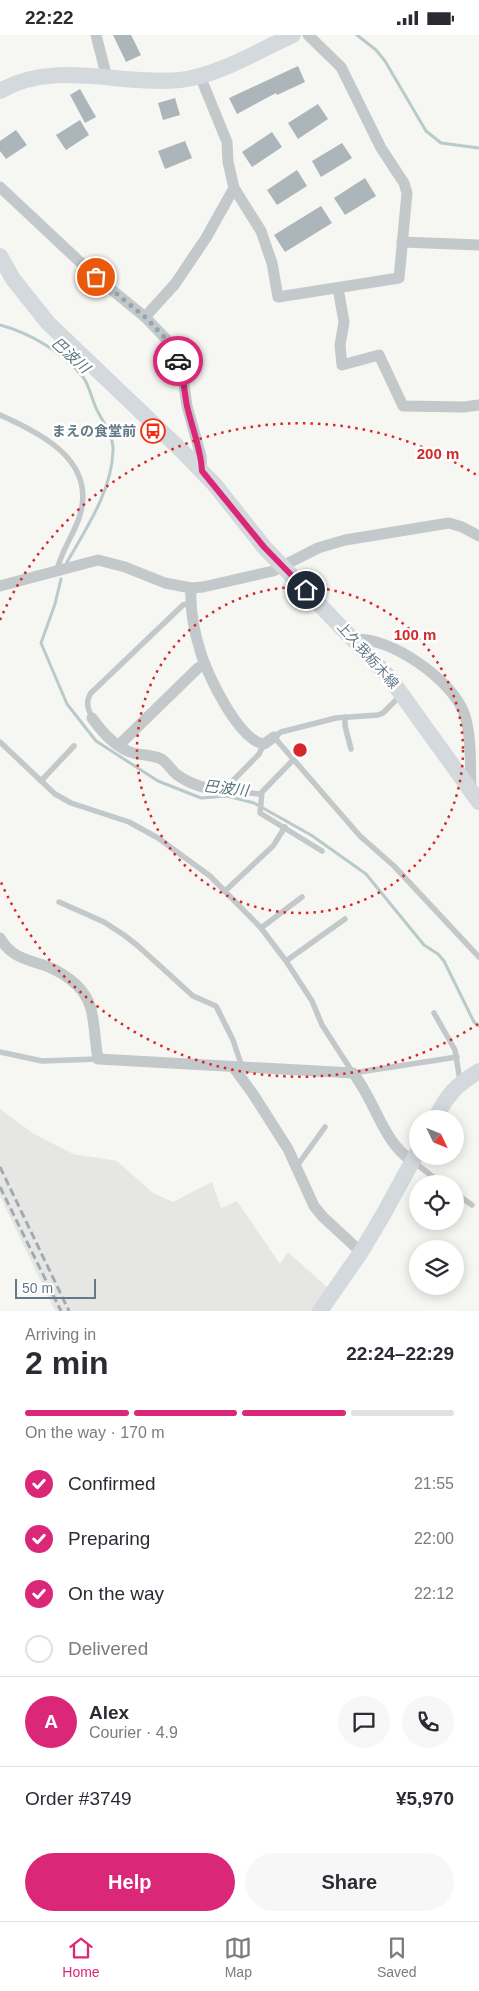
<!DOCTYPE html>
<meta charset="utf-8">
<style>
:root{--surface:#fff;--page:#f7f7f7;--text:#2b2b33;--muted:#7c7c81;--line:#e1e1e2;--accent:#db2777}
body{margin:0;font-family:Arial,"Noto Sans JP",sans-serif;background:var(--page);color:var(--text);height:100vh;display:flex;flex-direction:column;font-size:19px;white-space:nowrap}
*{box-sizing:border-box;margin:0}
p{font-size:16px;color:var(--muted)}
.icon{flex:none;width:28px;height:28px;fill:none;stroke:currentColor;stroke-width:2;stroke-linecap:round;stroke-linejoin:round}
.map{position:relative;height:1276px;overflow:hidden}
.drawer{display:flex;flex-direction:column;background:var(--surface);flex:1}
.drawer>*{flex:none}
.needle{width:32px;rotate:133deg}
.fabs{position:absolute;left:409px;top:1075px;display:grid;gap:10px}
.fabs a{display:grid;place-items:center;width:55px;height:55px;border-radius:50%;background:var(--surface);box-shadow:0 2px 12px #0003;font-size:25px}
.scale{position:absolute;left:15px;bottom:12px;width:81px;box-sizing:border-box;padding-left:5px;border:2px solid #627a86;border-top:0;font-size:14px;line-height:18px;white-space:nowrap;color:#627a86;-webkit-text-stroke:4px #fff;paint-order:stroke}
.pin{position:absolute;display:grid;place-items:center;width:42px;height:42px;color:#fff;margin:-21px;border:2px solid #fff;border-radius:50%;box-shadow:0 1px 5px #0007}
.courier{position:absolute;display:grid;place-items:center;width:50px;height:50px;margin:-25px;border:4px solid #db2777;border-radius:50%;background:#fff;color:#222;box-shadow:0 1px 6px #0007}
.headline em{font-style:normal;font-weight:700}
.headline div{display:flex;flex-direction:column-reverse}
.headline{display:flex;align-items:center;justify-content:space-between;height:85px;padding:0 25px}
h1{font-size:32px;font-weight:700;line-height:38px}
.bar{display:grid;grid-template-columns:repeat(4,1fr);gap:8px 5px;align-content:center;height:60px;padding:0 25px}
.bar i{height:6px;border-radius:4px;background:var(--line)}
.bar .active{background:var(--accent)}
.bar p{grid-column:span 4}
.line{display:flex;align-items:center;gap:12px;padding:0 25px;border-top:1px solid var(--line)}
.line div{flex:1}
.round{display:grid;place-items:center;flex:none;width:52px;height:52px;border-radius:26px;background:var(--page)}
ol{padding:0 25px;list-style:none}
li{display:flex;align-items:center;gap:15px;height:55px}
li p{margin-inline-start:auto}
li .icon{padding:5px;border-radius:50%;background:var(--accent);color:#fff;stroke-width:4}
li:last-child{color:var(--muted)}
li i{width:28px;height:28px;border:2px solid var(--line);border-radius:50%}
.primary-button{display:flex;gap:10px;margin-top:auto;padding:10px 25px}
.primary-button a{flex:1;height:58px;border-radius:30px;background:var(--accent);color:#fff;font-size:20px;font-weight:700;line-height:58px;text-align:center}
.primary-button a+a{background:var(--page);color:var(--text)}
.status{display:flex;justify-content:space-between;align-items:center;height:35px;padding:0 25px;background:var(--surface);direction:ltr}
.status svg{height:14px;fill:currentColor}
.tabs{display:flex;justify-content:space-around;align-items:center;height:70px;border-top:1px solid var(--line);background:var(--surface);font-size:14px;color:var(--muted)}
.tabs a{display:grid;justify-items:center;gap:2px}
.tabs .active{color:var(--accent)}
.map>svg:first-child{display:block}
.built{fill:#e6e7e5}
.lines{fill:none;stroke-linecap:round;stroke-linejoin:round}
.stream{stroke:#b9cacc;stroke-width:3}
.building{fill:#abb5ba}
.lane{stroke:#c3c8cb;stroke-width:5.5}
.street{stroke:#c3c8cb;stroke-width:11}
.secondary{stroke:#d3d9dd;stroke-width:16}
.rail{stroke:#a3abb0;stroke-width:3;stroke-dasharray:8 4;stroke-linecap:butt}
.done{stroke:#96a5ac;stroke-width:5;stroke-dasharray:0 9}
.route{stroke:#db2777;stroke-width:6}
.ring{fill:none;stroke:#d62828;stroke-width:2.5;stroke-dasharray:2.5 5}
.labels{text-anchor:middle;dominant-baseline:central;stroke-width:5;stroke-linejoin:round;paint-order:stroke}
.poi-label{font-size:14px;font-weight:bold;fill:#627a86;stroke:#fff;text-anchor:end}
.street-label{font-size:14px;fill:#627a86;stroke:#fff}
.water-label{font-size:15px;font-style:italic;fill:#58767c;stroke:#fff}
.centre{fill:#d62828;stroke:#fff;stroke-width:2.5}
.ring-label{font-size:15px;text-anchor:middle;font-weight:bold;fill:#d62828;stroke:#fff;stroke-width:5;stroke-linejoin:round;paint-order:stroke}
</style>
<div class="status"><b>22:22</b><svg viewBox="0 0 49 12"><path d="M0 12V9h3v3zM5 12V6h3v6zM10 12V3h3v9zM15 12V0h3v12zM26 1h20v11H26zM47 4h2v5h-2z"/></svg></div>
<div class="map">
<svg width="479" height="1276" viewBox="0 0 479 1276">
<rect width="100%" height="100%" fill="#f6f6f2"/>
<path class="built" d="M0 1074 34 1099 73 1119 117 1126 153 1158 173 1167 212 1147 221 1173 237 1166 280 1229 288 1217 329 1254 312 1276H55L0 1161Z"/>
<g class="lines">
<g class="stream">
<path d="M357 0 376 15 385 26 426 96 441 108 479 113"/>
<path d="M0 290C30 298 64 318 83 342 90 351 92 367 98 377 104 388 114 403 113 416 112 455 86 494 67 527"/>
<path d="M61 544 55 569 41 608 67 669 96 706 158 746 201 763 227 761 254 768 311 800 366 839 424 910 438 919 444 926 474 987 479 991"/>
</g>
</g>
<g class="building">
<path d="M113 0H131L141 20 126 27Z"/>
<path d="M298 31 305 47 277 60 276 58 237 79 229 63Z"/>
<path d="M80 54 96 82 85 88 70 60Z"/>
<path d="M175 63 180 80 163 85 158 68Z"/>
<path d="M318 69 328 84 298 104 288 88Z"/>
<path d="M80 85 89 100 66 115 56 100Z"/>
<path d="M16 95 27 110 6 124 0 116V106Z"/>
<path d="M272 97 282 112 252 132 242 117Z"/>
<path d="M185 106 192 123 165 134 158 116Z"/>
<path d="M342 108 352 123 321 142 312 126Z"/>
<path d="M297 135 307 151 277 170 267 155Z"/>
<path d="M365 143 376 161 345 180 334 163Z"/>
<path d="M321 171 332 188 285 217 274 200Z"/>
</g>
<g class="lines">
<g class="lane">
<path d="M0 380C43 399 98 427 79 483 73 501 60 518 57 536"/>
<path d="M401 660 383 678 378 680 336 683 281 697 274 702 360 801 394 831 479 922"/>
<path d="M345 682V691L351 714"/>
<path d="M92 683C88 673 85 667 91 658L183 570 191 568"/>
<path d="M0 707 55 759 71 768 129 787 158 803 210 841 261 893 286 926 312 966 322 990 353 1038 457 1022"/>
<path d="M293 725 262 757 260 778 322 816"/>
<path d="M41 746 74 711"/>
<path d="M223 756 259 719 264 709"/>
<path d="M223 756 261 759"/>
<path d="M225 856 273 811 285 792"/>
<path d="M59 867 104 887 124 900 138 911 193 961 216 971 233 1005 242 1032"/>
<path d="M261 893 302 862"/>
<path d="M286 926 345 884"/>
<path d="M434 978 455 1015 460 1046"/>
<path d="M0 1017 42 1026 98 1024"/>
<path d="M414 1127 442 1149"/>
<path d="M297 1131 325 1092"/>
<path d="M455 1158 472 1170"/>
</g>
<g class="street">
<path d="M96 0 107 43"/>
<path d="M200 41 227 107 228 127 234 153 261 196 272 228 278 262 399 243 407 158 404 148 381 113 341 32 308 0"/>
<path d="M0 152 96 242 145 282 172 310 182 336 187 371 201 421 202 436"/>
<path d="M402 207 479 210"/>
<path d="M338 253 344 287 340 310 342 330 379 320 403 371 464 372 479 370"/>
<path d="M145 282 175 249 206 203 234 153"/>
<path d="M0 551 98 525 125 532 165 548 191 553 203 552 273 536 318 513 345 505 449 488 462 492 479 501"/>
<path d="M191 553C190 574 194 596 200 615 206 638 239 706 264 709L274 702"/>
<path d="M354 604C391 602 451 644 464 678 472 700 470 732 471 755"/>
<path d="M92 683C102 697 116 713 133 718 141 720 151 720 159 723 167 726 170 734 176 739 191 750 204 753 223 756"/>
<path d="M119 710 198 633 205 629"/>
<path d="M0 903C9 919 21 923 37 928 59 934 85 950 91 974 95 990 95 1008 98 1024L353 1038C375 1065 382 1106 412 1126"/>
<path d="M234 1033 253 1059 288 1114 314 1171 323 1182 361 1217"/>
</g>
<g class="secondary">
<path d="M0 56C55 24 120 51 180 45 217 41 258 16 293 0"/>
<path d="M0 221 13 244 48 288 181 415 215 450 264 512 389 642 479 767"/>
<path d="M435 1084C447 1060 456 1050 479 1036"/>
<path d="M320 1276 361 1217 383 1180 418 1116"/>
</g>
<g class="rail">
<path d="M0 1132 69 1276"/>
<path d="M0 1152 61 1276"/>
</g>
</g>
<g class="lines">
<path class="done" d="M96 242 145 282 172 310 178 326"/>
<path class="route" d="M178 326C184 341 184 356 187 371 192 393 201 414 202 436L264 512 306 555"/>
</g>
<g class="ring">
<circle cx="300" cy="715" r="163"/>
<path d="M478 989A327 327 0 0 1 0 845M0 585A327 327 0 0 1 478 441"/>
</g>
<defs>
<g id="bus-ring" transform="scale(1.25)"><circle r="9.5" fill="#fff" stroke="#f32d14" stroke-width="1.5"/><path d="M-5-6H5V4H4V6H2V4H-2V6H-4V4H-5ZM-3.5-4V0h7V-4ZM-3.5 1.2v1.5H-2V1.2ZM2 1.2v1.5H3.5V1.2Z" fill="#f32d14"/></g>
</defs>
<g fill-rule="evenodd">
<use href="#bus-ring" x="153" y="396"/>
</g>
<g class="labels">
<g class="poi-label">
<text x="136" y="396">まえの食堂前</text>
</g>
<g class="street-label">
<text transform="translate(368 620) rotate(48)">上久我栃木線</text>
</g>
<g class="water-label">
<text transform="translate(71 320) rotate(42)">巴波川</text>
<text transform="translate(226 753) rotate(7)">巴波川</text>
</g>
</g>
<circle cx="300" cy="715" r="8" class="centre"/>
<g class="ring-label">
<text x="438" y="424">200 m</text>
<text x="415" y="605">100 m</text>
</g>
</svg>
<div class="fabs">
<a><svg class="needle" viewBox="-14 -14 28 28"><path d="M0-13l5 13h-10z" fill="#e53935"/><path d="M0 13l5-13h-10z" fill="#7c7c81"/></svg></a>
<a><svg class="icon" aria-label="locate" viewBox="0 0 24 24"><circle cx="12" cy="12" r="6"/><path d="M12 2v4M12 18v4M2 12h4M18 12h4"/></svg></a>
<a><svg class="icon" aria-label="layers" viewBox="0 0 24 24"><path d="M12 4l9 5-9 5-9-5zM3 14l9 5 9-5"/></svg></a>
</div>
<div class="scale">50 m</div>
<div class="pin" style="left:96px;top:242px;background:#ea580c"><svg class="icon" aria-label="bag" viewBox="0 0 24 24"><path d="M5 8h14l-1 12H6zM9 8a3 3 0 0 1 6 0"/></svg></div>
<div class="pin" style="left:306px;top:555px;background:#1f2937"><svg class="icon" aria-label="home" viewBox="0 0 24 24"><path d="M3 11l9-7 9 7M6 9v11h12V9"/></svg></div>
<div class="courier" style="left:178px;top:326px"><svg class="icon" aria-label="car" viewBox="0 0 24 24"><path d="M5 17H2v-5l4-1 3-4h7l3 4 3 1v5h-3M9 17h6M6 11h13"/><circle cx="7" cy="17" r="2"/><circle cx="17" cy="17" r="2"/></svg></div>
</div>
<section class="drawer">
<div class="headline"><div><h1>2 min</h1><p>Arriving in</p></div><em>22:24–22:29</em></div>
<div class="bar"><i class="active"></i><i class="active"></i><i class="active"></i><i></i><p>On the way · 170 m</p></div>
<ol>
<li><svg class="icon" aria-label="check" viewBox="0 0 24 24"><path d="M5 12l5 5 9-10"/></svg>Confirmed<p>21:55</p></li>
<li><svg class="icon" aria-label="check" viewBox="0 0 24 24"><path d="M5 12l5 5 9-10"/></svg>Preparing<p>22:00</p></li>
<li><svg class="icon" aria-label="check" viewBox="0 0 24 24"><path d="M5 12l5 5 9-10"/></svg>On the way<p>22:12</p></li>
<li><i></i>Delivered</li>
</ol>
<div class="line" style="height:90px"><b class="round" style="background:var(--accent);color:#fff">A</b><div><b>Alex</b><p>Courier · 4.9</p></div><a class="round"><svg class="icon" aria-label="chat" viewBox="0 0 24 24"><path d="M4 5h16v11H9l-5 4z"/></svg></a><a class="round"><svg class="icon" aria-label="phone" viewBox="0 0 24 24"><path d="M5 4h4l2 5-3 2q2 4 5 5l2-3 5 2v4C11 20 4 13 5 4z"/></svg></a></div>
<div class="line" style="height:65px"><div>Order #3749</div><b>¥5,970</b></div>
<div class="primary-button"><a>Help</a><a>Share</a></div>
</section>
<nav class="tabs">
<a class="active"><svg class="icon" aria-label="home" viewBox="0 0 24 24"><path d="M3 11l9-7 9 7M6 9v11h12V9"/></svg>Home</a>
<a><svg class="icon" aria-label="map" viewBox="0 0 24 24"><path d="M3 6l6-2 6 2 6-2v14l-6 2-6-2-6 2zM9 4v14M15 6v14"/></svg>Map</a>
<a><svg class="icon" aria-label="saved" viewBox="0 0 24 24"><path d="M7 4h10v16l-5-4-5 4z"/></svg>Saved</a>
</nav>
